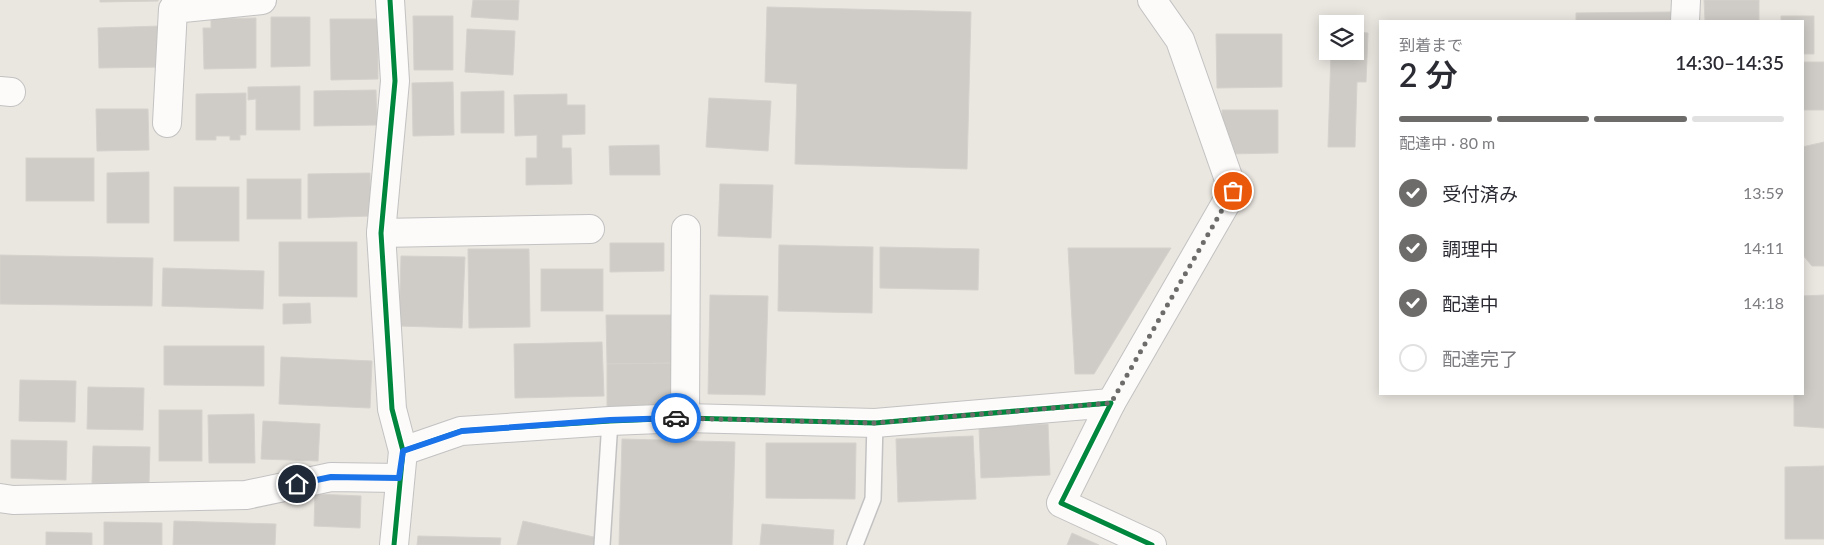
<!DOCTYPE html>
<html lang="ja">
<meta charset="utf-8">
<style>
:root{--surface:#fff;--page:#f2f2f3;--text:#2b2b33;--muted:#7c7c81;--line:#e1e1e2;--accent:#6e6c6a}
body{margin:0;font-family:Lato,"Noto Sans JP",sans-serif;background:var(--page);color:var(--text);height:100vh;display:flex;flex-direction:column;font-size:19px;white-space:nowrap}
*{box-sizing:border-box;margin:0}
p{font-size:16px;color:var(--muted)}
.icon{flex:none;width:28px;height:28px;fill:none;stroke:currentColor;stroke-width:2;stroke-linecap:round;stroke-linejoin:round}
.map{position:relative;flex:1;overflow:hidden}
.panel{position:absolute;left:1379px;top:20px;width:425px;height:375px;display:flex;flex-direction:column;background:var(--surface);border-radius:0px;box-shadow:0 2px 12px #0003}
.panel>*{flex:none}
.tools{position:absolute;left:1319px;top:15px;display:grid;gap:10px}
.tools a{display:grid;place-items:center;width:45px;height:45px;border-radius:0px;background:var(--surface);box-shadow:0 2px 12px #0003;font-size:25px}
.pin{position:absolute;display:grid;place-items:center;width:42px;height:42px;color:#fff;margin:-21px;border:2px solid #fff;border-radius:50%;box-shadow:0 1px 5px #0007}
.courier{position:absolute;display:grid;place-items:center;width:50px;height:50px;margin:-25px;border:4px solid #1a73e8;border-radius:50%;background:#fff;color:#222;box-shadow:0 1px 6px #0007}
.overview em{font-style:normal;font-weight:600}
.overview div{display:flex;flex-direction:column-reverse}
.overview{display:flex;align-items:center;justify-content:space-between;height:85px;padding:0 20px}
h1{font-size:32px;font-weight:600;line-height:38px}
.bar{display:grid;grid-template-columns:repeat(4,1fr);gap:8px 5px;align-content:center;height:60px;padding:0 20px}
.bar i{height:6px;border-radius:4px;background:var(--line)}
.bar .on{background:var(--accent)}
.bar p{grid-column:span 4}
ol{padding:0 20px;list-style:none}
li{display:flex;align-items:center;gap:15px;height:55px}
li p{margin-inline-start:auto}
li .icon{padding:5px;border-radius:50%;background:var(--accent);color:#fff;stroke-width:4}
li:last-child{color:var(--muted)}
li i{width:28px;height:28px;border:2px solid var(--line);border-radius:50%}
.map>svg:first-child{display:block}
.building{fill:#cfccc7;stroke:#d5d1cc}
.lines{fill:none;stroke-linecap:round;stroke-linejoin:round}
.service-casing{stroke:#c3c2c2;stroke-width:18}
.minor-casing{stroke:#c3c2c2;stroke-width:30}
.service{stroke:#fcfbfa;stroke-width:15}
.minor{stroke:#fcfbfa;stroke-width:28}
.cycleway-casing{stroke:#fff;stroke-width:8}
.cycleway{stroke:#00873e;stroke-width:5}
.done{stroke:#6e6c6a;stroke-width:5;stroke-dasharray:0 9}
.route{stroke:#1a73e8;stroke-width:6}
</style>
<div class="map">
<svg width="1824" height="545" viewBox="0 0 1824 545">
<rect width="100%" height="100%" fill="#eae6e0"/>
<g class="building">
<path d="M100 0H158V1L100 2Z"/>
<path d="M473 0H519L518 20 471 17Z"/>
<path d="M1704 0H1759V21H1705Z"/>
<path d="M767 7 971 12 967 169 795 164 797 84 765 82Z"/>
<path d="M1672 12V21H1576V13Z"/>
<path d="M413 16H453V70H414Z"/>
<path d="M1781 16H1814V54H1802V21H1781Z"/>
<path d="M271 17H310V66L271 67Z"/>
<path d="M256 18V68L204 69 203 28H211V19Z"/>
<path d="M330 19H378V79L331 80Z"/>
<path d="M161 26 162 67 99 68 98 28Z"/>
<path d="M467 29 515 31 513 75 465 72Z"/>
<path d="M1355 32 1368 33 1366 82H1357L1355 147H1328L1331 51H1355Z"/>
<path d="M1216 34H1282V87L1217 88Z"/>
<rect x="1802" y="62" width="22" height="48"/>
<path d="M453 82 454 135 413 136 412 83Z"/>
<path d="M300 86V130H256V99L248 100V87Z"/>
<path d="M376 90 377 125 314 126V91Z"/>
<path d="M504 91V133H461V92Z"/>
<path d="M246 93V135H240V140H230V136H216V140H196V94Z"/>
<path d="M567 94V105H585V134L562 135V148H571L572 184 526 185V158H537V135L515 136 514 95Z"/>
<path d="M709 98 771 101 768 151 706 147Z"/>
<path d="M96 109H148L149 150 97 151Z"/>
<path d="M1222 110H1278V153L1229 154V136L1223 137Z"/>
<path d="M1824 142V266H1812L1802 254V147Z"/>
<path d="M659 145 660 175H610L609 146Z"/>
<rect x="26" y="158" width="68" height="43"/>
<path d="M149 172V223H107V173Z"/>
<path d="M370 173 371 216 308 218V174Z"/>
<rect x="247" y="179" width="54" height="40"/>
<path d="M720 184 773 185 771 238 718 236Z"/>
<rect x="174" y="187" width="65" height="54"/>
<path d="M279 242H357V297L279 296Z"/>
<path d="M610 243H664V271L610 272Z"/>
<path d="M779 245 873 247 872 313 778 311Z"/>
<path d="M880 247 979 249 978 290 880 288Z"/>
<path d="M1068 248H1171L1094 374H1075Z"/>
<path d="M468 249H529L530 327 469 328Z"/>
<path d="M0 255 153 258 152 306 0 304Z"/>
<path d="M401 256 465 257 462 328 399 326Z"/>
<path d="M163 268 264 271 263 309 162 306Z"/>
<rect x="541" y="269" width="62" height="42"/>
<path d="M710 295 768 296 765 395 708 394Z"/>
<path d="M1824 295V428L1794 426V394H1802V296Z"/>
<path d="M310 303 311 323 283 324V304Z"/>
<path d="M606 315H675V363L607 364Z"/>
<path d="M602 342 604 396 515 398 514 344Z"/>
<path d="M164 346H264V386L164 385Z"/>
<path d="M281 357 372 361 370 408 279 404Z"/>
<path d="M675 363V406L607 407V364Z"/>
<path d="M20 380 76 381 75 422 19 421Z"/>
<path d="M88 387 144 388 143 430 87 429Z"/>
<rect x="159" y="410" width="43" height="51"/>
<path d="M254 414 255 463H209L208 415Z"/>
<path d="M263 421 320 424 318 461 261 459Z"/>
<path d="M1048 424 1050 475 981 478 979 427Z"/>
<path d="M973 436 976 499 898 502 896 439Z"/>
<path d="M622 439 735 442 732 545H619Z"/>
<path d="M11 440 67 441 66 480 11 478Z"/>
<path d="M766 443H856L855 499 766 498Z"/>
<path d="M93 446 150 447 149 484 92 483Z"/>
<path d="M1824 466V539H1785V467Z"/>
<path d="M315 494 361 496 360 528 314 526Z"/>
<path d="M174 521 276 524 275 545H173Z"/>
<path d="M523 521 598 538 596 545H517Z"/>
<path d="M104 522 162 523V545H104Z"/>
<path d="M762 524 834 530 833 545H760Z"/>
<path d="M46 532 92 533V545H46Z"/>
<path d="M1072 533 1099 545H1067Z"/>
<path d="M418 536 501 538 500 545H417Z"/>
</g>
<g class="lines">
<g class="service-casing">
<g id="service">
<path d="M602 545 610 421"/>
<path d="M855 545 873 499 875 423"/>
</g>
</g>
<g class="minor-casing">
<g id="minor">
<path d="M390 0 395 81 381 233 392 409 403 451 394 545"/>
<path d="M1685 21 1686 0"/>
<path d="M0 91 11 92"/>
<path d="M167 123 173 9 262 0"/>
<path d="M381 233 590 229"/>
<path d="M1111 403 1233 191 1180 40 1152 0"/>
<path d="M685 418 686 229"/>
<path d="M403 451 461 431 610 421 685 418 875 423 1111 403 1061 503 1152 545"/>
<path d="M0 498 13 500 246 495 331 477 399 478"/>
</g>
</g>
<use href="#service" class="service"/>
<use href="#minor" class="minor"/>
<g class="cycleway-casing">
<g id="cycleway">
<path d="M390 0 395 81 381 233 392 409 403 451 394 545"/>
<path d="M403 451 461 431 610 421 685 418 875 423 1111 403 1061 503 1152 545"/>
</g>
</g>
<use href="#cycleway" class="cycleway"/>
</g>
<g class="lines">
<path class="done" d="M676 418 875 423 1111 403 1233 191"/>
<path class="route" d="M297 484 331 477 399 478 403 451 462 431 610 420 676 418"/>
</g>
</svg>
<div class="tools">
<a><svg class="icon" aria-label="layers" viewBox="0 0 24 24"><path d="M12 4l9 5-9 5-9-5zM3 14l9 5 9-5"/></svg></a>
</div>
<div class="pin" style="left:1233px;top:191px;background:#ea580c"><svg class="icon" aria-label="bag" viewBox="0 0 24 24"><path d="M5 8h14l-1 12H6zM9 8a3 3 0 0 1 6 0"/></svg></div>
<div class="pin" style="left:297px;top:484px;background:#1f2937"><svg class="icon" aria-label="home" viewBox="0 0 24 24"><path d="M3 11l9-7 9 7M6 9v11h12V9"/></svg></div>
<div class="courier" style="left:676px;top:418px"><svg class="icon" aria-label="car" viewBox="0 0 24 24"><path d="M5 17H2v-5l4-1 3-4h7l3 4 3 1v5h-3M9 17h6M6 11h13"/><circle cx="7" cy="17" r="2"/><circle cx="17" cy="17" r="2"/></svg></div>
<section class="panel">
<div class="overview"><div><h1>2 分</h1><p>到着まで</p></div><em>14:30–14:35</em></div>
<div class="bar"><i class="on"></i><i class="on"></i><i class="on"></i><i></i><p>配達中 · 80 m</p></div>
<ol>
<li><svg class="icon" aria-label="check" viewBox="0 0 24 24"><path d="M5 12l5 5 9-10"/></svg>受付済み<p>13:59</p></li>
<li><svg class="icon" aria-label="check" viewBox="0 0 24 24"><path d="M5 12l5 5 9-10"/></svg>調理中<p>14:11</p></li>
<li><svg class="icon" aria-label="check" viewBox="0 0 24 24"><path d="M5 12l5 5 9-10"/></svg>配達中<p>14:18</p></li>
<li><i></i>配達完了</li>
</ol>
</section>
</div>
